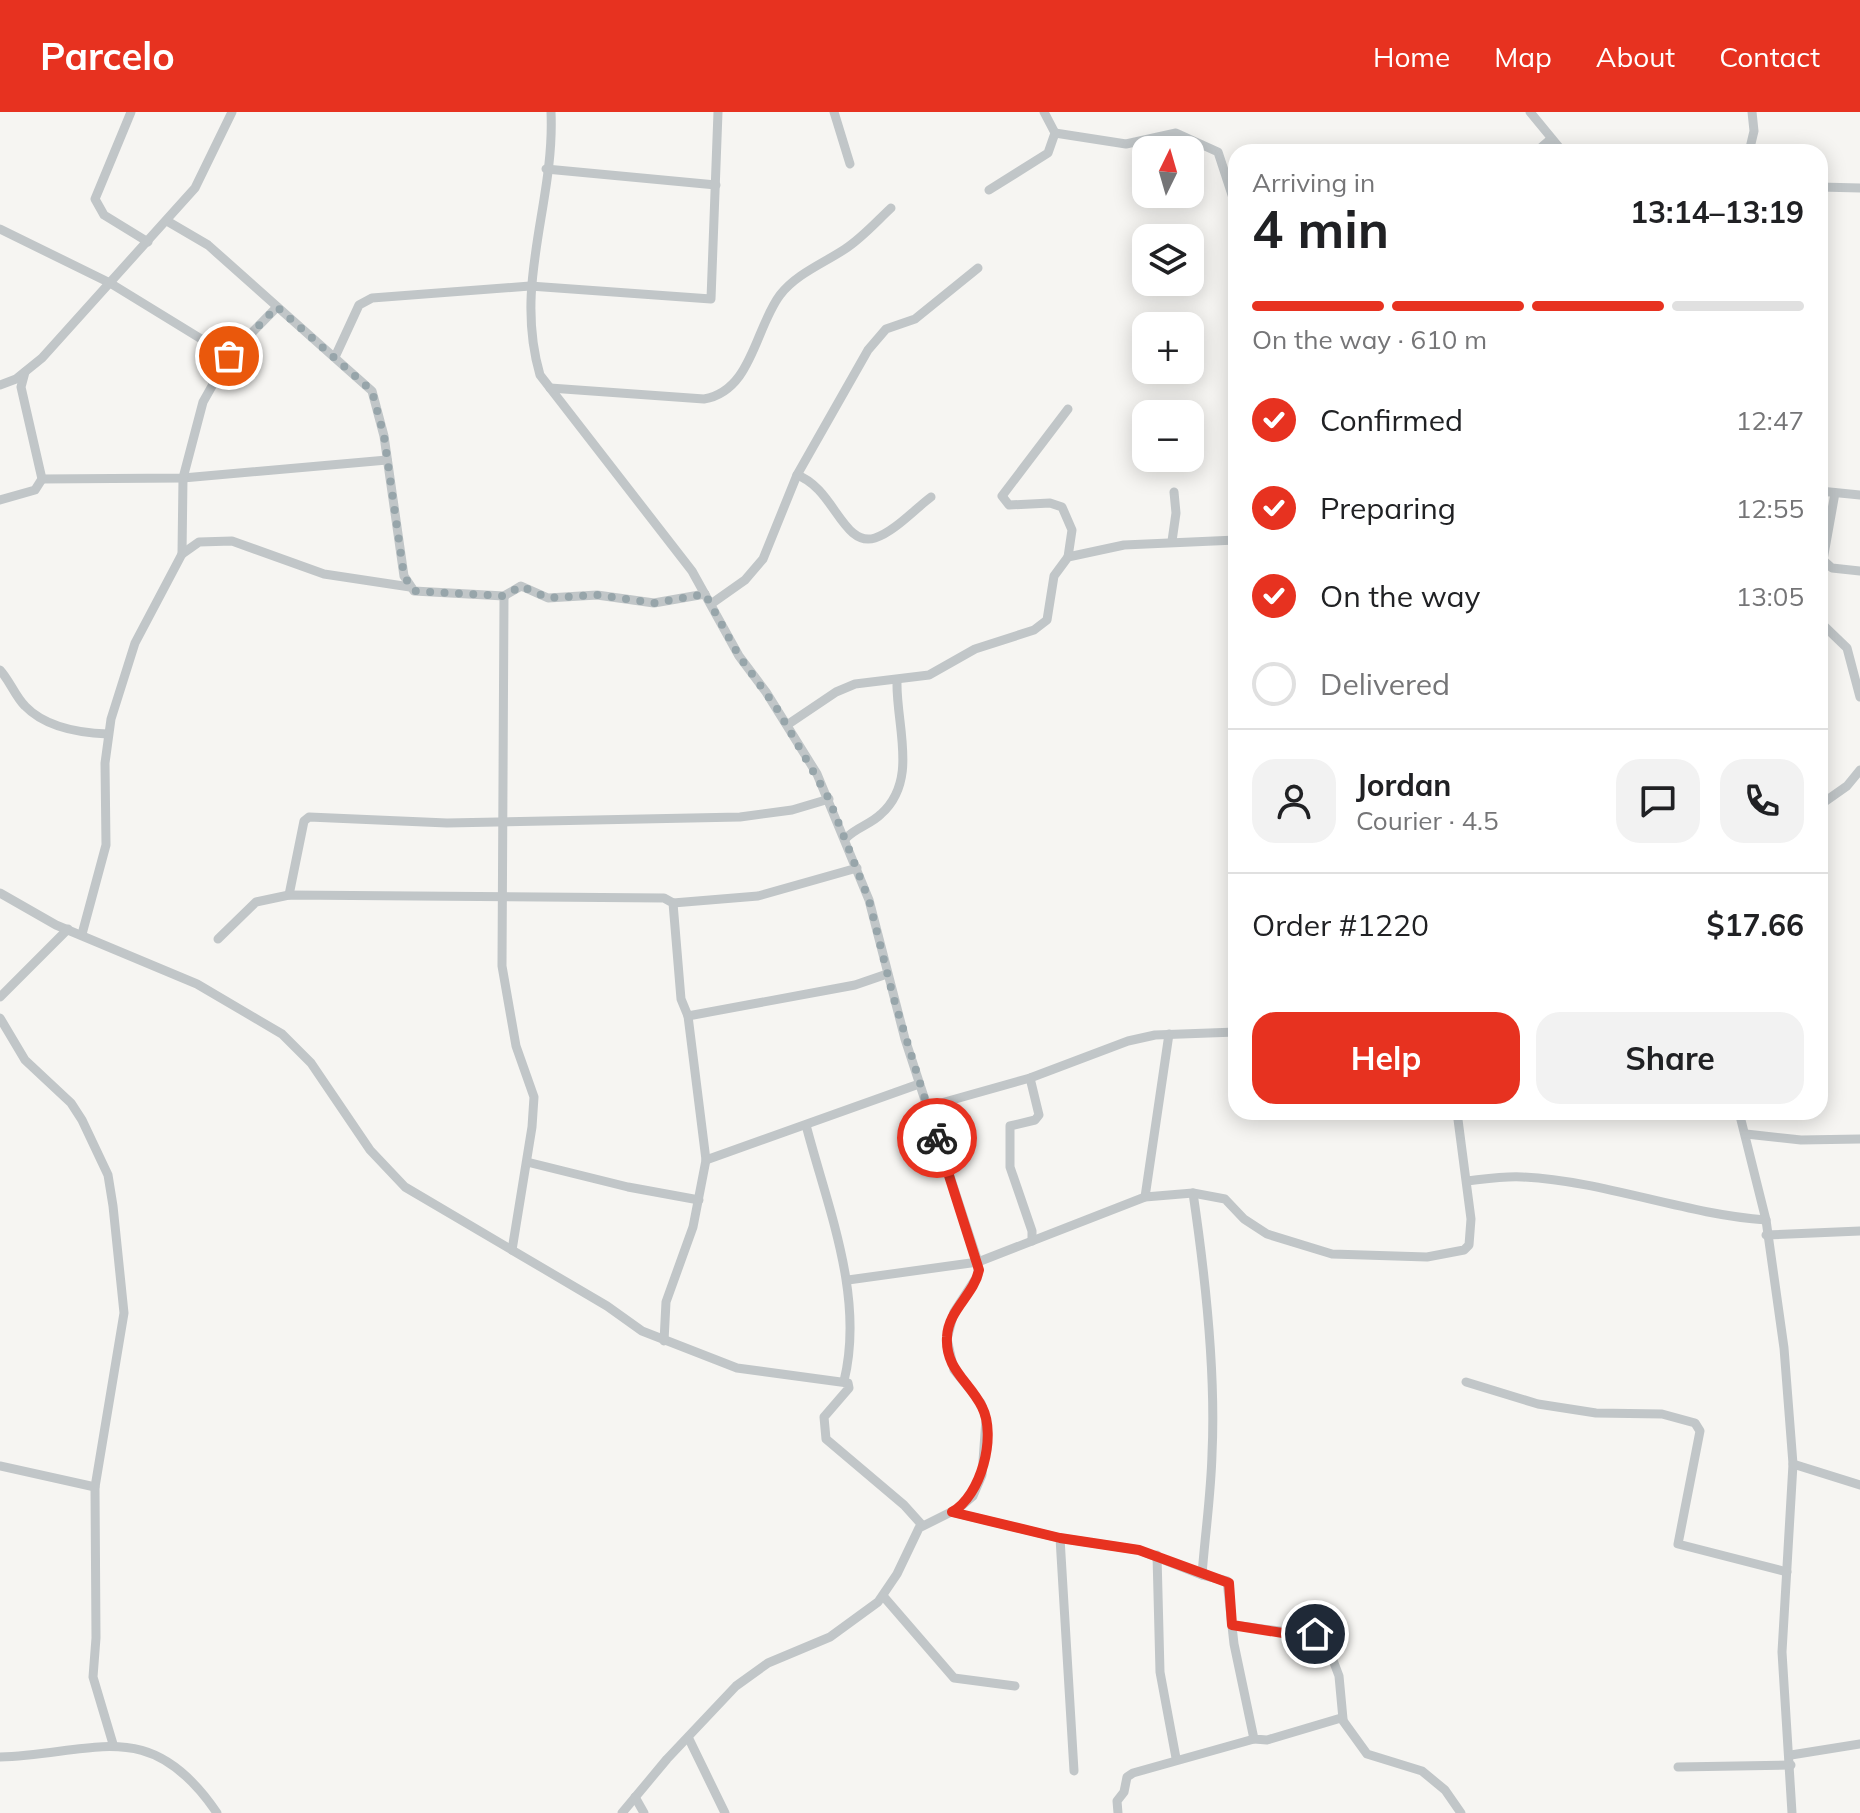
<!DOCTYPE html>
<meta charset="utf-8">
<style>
:root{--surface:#fff;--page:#f2f2f2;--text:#202124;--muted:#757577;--line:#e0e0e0;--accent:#e73220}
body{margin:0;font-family:Mulish,sans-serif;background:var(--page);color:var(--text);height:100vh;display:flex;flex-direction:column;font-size:30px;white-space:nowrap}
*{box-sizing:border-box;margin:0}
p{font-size:26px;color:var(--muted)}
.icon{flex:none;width:44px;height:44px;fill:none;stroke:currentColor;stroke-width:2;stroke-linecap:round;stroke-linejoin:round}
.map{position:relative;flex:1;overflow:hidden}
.drawer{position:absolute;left:1228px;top:32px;width:600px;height:976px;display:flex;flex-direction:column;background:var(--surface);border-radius:24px;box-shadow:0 4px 20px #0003}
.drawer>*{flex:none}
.needle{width:52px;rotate:5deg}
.tools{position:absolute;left:1132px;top:24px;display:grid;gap:16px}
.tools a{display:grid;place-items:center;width:72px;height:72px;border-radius:16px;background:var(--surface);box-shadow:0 4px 20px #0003;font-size:40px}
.pin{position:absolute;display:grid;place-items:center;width:68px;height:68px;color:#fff;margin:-34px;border:4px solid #fff;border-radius:50%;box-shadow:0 2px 8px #0007}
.courier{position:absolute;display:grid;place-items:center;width:80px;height:80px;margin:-40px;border:6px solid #e73220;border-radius:50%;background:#fff;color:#222;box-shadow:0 2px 10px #0007}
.overview em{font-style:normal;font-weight:700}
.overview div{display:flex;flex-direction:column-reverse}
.overview{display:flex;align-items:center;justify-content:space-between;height:136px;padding:0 24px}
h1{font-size:52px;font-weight:700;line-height:60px}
.bar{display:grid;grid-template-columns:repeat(4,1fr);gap:12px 8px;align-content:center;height:96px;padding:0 24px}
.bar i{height:10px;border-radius:6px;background:var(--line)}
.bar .on{background:var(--accent)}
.bar p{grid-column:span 4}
.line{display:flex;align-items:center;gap:20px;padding:0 24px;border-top:2px solid var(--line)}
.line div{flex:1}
.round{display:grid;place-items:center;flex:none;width:84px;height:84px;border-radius:24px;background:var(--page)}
ol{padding:0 24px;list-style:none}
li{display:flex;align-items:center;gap:24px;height:88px}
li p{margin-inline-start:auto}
li .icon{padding:8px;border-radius:50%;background:var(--accent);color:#fff;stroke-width:4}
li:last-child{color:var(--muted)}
li i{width:44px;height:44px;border:4px solid var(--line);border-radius:50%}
.primary-button{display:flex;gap:16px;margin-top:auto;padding:16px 24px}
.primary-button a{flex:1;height:92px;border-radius:24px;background:var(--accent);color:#fff;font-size:32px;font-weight:700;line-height:92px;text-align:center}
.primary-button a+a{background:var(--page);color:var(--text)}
header{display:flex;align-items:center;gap:48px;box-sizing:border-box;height:112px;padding:0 40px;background:var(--accent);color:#fff}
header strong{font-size:38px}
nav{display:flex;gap:44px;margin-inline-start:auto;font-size:28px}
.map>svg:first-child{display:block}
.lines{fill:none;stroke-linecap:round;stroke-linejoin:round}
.minor{stroke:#c1c6c8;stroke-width:9}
.done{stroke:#97a5aa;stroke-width:8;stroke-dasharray:0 14.4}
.route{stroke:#e73220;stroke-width:10}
</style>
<header>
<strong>Parcelo</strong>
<nav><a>Home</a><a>Map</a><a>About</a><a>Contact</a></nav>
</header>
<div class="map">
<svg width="1860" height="1701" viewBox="0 0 1860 1701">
<rect width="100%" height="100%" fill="#f6f5f2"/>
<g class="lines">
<g class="minor">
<path d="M131 0 95 87 104 103 148 130"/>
<path d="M551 0C555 91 513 171 540 263L692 459 739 544 766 580 817 662 869 788 905 927 978 1150V1163L954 1200 947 1227 954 1258 981 1291 986 1307 982 1363 973 1384 959 1396 919 1416 897 1462 878 1490 830 1525 768 1551 736 1574 667 1647 622 1701"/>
<path d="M834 0 850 52"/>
<path d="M1530 0 1563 40"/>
<path d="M1055 21 1126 32 1176 21 1218 40 1236 95"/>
<path d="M1536 40 1551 27"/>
<path d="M1749 40 1754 19 1752 0"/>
<path d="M546 57 716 73"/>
<path d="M1820 75 1860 76"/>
<path d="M989 78 1048 41 1055 21 1044 0"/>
<path d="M167 109 208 133 372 279 384 324 404 464 414 479 504 484 521 474 548 486 597 483 654 491 705 482"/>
<path d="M0 117 110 171 229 244"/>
<path d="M335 245 359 193 372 186 530 174 711 187 718 0"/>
<path d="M0 273 16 267 42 246 195 76 232 0"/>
<path d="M550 276 704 287C752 279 755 216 780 183 796 162 824 151 845 137 862 126 876 110 891 96"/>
<path d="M1068 297 1002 384 1009 393 1050 391 1062 395 1072 418 1068 445"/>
<path d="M797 363C834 376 843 436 875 426 894 420 915 397 931 385"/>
<path d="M42 367 183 366 387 348"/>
<path d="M1820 379 1860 383"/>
<path d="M1835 381 1823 448 1832 456 1860 459"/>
<path d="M0 388 35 378 42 367 21 275 25 260"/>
<path d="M1172 429 1176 401 1174 380"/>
<path d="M182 442 199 430 232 429 324 462 410 475"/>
<path d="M504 484 502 854 516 934 534 985 532 1015 512 1138"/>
<path d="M711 492 745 468 763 447 797 363 868 238 886 217 915 207 978 156"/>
<path d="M1820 510 1847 536 1860 585"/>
<path d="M0 558C10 569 15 584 25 594 46 616 80 621 108 622"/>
<path d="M787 613 836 580 855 572 929 563 975 537 1034 518 1047 508 1054 464 1068 445 1124 433 1236 428"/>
<path d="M1820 693 1847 674 1860 658"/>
<path d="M845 727C856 715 870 713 881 702 919 668 896 614 897 570"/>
<path d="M0 781 56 813 197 872 282 922 311 951 370 1038 405 1075 607 1194 642 1219 737 1256 848 1271 849 1276 824 1305 826 1327 904 1393 922 1413"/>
<path d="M289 783 304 709 309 705 447 711 740 705 792 698 829 687"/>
<path d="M673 791 758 784 857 756"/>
<path d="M82 822 106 733 105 651 111 607 135 531 182 442 183 366 203 290 229 244 277 195"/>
<path d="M218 827 256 790 289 783 664 786 673 791 681 887 688 904 855 873 887 862"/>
<path d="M0 885 68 817"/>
<path d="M0 906 25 948 71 991 82 1008 108 1063 113 1094 124 1201 95 1375 96 1526 93 1565 113 1632"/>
<path d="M1030 966 1039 1003 1035 1008 1010 1014V1055L1032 1119V1129"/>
<path d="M927 995 1030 966 1128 929 1155 923 1236 920"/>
<path d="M1739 1000 1766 1108 1784 1236 1793 1352 1782 1540 1792 1701"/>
<path d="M806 1013C827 1094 865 1184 844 1269"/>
<path d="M1746 1022 1801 1028 1860 1027"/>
<path d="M706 1048 919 972"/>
<path d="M527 1050 628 1075 699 1088"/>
<path d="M1467 1069C1485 1067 1504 1064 1522 1065 1605 1069 1683 1102 1766 1108"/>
<path d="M1193 1081C1205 1162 1216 1259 1212 1342 1211 1382 1205 1423 1202 1463"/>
<path d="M1145 1085 1169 922"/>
<path d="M1766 1123 1860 1119"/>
<path d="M848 1168 978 1150 1145 1085 1193 1081 1225 1087 1244 1107 1267 1122 1332 1142 1427 1145 1464 1138 1469 1133 1471 1107 1457 1000"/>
<path d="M664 1229 666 1190 693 1115 706 1048 688 904"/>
<path d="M1466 1270 1538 1292 1596 1301 1662 1302 1695 1311 1700 1319 1678 1432 1787 1460"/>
<path d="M1793 1352 1860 1373"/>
<path d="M0 1354 95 1375"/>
<path d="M952 1400 1060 1426 1139 1438 1202 1463 1227 1469 1234 1532 1254 1627 1267 1628 1341 1606 1367 1642 1422 1659 1445 1678 1461 1701"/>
<path d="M1060 1426 1074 1659"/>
<path d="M1157 1443 1160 1560 1176 1646"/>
<path d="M884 1485 954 1566 1015 1574"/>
<path d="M1232 1513C1250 1516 1318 1522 1325 1527L1339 1564 1343 1607"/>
<path d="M689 1627 725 1701"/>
<path d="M1791 1643 1860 1632"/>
<path d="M0 1645C94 1642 150 1602 217 1701"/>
<path d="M1678 1655 1791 1653"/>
<path d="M635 1685 644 1701"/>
<path d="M1118 1701 1117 1689 1124 1680 1127 1665 1133 1661 1254 1627"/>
</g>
</g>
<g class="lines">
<path class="done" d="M229 244 277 195 372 279 384 324 404 464 414 479 504 484 521 474 548 486 597 483 654 491 705 482 739 544 776 595 829 687 869 788 893 884 937 1026"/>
<path class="route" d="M937 1026 979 1158C974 1183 948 1198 947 1225 945 1257 969 1269 982 1295 997 1324 981 1384 952 1400L1060 1426 1139 1438 1229 1471 1232 1513 1289 1522H1315"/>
</g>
</svg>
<div class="tools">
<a><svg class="needle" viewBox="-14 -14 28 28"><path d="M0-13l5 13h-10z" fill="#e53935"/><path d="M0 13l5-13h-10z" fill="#757577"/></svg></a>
<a><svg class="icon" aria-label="layers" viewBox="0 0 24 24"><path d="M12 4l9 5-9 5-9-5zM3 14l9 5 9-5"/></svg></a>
<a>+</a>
<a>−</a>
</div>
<div class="pin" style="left:229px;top:244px;background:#ea580c"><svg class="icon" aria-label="bag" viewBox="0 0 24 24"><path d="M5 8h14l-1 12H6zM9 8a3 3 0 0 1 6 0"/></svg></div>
<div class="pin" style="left:1315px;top:1522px;background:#1f2937"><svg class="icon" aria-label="home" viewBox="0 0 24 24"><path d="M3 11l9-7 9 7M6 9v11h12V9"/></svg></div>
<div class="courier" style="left:937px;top:1026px"><svg class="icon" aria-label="bike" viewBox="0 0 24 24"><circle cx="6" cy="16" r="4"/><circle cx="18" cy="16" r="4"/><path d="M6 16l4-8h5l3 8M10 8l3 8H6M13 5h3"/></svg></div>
<section class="drawer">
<div class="overview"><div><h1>4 min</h1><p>Arriving in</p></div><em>13:14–13:19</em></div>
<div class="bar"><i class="on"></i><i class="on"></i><i class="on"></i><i></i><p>On the way · 610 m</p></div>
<ol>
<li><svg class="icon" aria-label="check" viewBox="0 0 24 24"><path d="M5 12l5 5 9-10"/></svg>Confirmed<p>12:47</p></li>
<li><svg class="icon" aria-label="check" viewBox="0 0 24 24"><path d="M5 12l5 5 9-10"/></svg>Preparing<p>12:55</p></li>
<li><svg class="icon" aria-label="check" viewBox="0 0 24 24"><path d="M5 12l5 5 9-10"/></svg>On the way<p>13:05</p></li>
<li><i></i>Delivered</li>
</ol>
<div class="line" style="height:144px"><a class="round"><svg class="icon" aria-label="person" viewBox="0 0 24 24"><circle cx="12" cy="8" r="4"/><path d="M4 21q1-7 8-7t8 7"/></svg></a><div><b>Jordan</b><p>Courier · 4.5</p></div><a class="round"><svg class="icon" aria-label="chat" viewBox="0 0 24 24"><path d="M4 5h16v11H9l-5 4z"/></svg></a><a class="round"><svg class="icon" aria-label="phone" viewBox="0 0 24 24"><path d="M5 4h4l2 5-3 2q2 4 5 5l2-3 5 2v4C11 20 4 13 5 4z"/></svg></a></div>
<div class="line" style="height:104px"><div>Order #1220</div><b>$17.66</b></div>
<div class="primary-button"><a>Help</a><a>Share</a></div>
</section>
</div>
